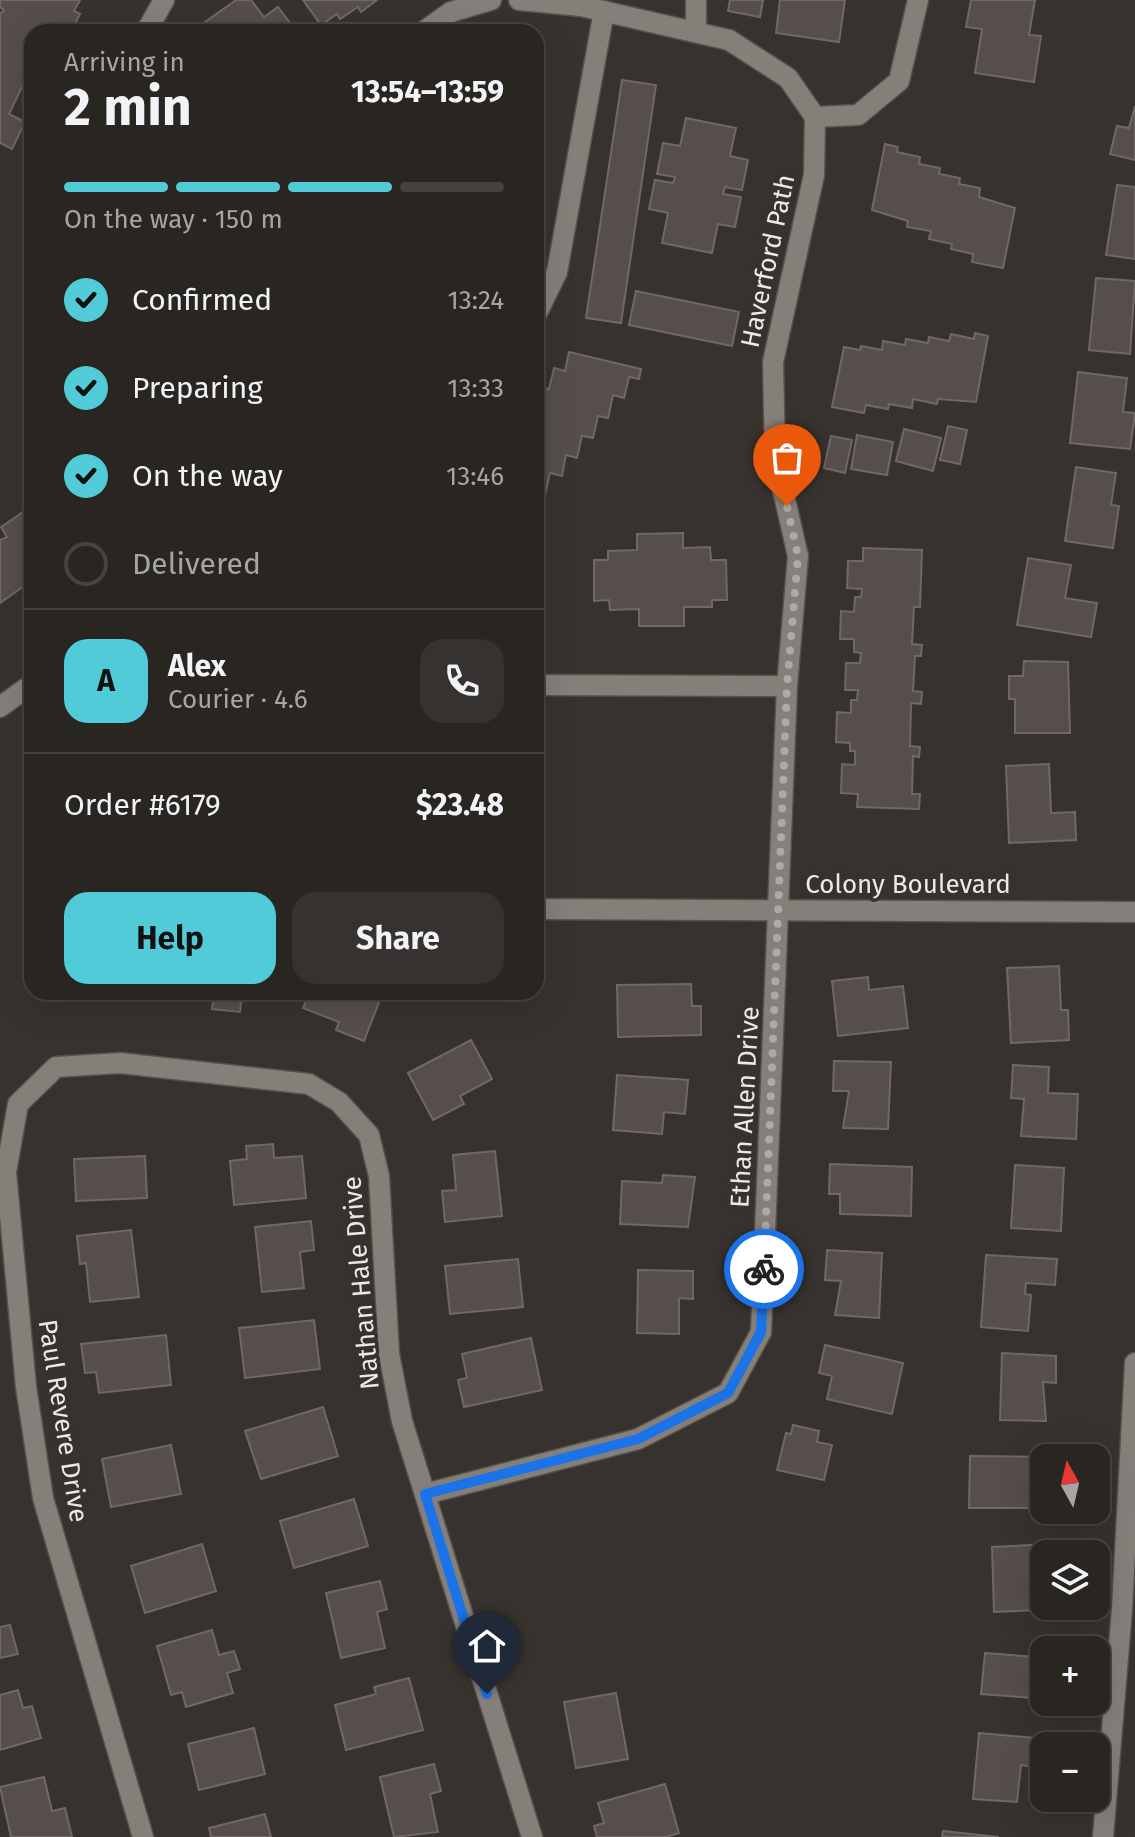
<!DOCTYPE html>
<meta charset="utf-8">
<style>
:root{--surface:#292622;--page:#35322f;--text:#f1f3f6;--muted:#a5a5a5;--line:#454340;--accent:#52cbd9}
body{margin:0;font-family:"Fira Sans",sans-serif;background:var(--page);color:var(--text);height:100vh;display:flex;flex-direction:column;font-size:30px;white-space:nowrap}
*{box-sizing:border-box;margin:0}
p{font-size:26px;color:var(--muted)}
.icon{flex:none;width:44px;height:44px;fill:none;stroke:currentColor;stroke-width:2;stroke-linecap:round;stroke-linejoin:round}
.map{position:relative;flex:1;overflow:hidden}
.panel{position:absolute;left:24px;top:24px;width:520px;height:976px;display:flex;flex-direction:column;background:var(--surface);border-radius:24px;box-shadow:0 8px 32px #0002,0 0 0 2px var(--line)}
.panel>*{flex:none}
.needle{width:52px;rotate:352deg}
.buttons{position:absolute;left:1030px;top:1444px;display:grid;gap:16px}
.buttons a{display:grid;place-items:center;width:80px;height:80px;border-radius:16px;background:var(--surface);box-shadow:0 8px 32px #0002,0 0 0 2px var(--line);font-size:40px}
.pin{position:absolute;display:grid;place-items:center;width:68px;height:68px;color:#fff;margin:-82px -34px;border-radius:50% 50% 50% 0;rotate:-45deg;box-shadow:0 0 8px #0007}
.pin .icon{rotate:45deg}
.courier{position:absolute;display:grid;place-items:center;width:80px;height:80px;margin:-40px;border:6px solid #1a73e8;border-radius:50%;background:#fff;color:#222;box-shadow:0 2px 10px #0007}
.headline em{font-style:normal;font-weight:700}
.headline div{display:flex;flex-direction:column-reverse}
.headline{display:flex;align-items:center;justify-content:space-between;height:136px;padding:0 40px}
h1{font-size:52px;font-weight:700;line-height:60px}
.bar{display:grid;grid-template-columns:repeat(4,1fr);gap:12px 8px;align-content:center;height:96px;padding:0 40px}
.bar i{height:10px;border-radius:6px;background:var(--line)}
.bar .on{background:var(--accent)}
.bar p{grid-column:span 4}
.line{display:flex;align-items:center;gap:20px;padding:0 40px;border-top:2px solid var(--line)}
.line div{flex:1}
.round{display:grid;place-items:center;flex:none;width:84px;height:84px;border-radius:24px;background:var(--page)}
ol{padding:0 40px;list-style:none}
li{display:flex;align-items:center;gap:24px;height:88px}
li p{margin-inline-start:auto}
li .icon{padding:8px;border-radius:50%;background:var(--accent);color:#111;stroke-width:4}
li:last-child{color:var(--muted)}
li i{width:44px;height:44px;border:4px solid var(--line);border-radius:50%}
.button{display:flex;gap:16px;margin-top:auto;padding:16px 40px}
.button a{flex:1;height:92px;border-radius:24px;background:var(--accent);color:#111;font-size:32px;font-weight:700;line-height:92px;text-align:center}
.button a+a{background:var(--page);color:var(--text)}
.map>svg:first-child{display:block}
.building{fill:#554e4b;stroke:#6f6864;stroke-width:2}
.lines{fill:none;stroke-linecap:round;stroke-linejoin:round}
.minor-casing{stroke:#54504c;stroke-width:23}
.minor{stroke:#857f7a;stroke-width:20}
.done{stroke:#ada9a6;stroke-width:8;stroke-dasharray:0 14.4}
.route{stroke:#1a73e8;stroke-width:10}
.labels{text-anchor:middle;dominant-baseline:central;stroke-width:7;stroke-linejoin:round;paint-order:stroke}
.street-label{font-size:26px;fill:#ece9e6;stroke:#37322e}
</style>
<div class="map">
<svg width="1135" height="1837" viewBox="0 0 1135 1837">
<rect width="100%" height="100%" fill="#37322e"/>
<g class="building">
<path d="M0 0H80L74 11 80 14 71 32H32V86L30 89 23 85 9 114 25 122 12 149 0 143V14L4 10 0 7Z"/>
<path d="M236 0H251L264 17 278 7 296 31 212 32 205 22Z"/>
<path d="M303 0H377L361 12 358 7 340 19 337 14 321 25Z"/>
<path d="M730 0H763L760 17 728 11Z"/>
<path d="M780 0H845L839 42 776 33Z"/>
<path d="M971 0H1035L1029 35 1041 36 1034 82 975 73 982 29 966 27Z"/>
<path d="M536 80 545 81 540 110 536 109Z"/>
<path d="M622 80 656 85 621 323 586 318Z"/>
<path d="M1135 106V160L1110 154 1117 126 1129 128Z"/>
<path d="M686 118 736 128 730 156 748 160 742 190 725 187 723 194 741 197 735 227 718 224 712 253 662 243 668 213 649 209 655 180 673 183 675 177 657 174 663 143 680 146Z"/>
<path d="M885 144 898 147 897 152 920 157 919 164 940 168 939 174 960 178 959 184 980 188 979 197 1015 208 1003 268 972 262 973 254 951 249 952 244 929 239 931 231 907 227 908 221 872 210Z"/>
<path d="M1117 185 1135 187V259L1106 255Z"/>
<path d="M1096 278 1135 281 1130 354 1089 350Z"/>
<path d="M636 291 739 312 732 346 629 325Z"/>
<path d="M975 333 988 336 976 402 938 399 937 404 913 399 912 408 889 404 888 409 866 405 864 413 832 407 844 347 860 350 861 346 882 350 883 341 905 345 906 339 928 343 929 337 949 341 951 334 974 339Z"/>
<path d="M569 352 641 369 639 379 629 377 624 398 613 395 608 418 598 416 593 438 582 436 577 458 566 455 562 476 550 473 545 495 536 493V403L540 387 549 389 554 368 565 371Z"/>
<path d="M1078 372 1127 378 1123 412 1135 413 1130 449 1070 443Z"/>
<path d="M948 426 967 430 960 464 940 460Z"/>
<path d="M904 429 941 438 933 471 896 461Z"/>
<path d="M857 435 893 442 887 475 851 469Z"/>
<path d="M831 436 852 440 845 473 824 468Z"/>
<path d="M1076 467 1116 473 1111 505 1119 506 1113 548 1065 541Z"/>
<path d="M26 510 32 519V587L27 584 0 603V540L7 537 1 527Z"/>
<path d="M683 533V548L710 547 711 560H726L727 600H712V607H684V626H639V609L610 610 609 600 594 601V560H608V551L637 550V534Z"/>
<path d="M863 548 922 550 920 607H914L912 644 922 645 921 656H915L913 691 922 692 921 704 911 703 910 746 920 747 919 757 913 756 912 794H920L919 809 857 807 858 794 841 793 842 764 855 765V751H850V743L836 742 837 712 851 713V700H857L858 690H845L846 663H860L861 653 854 652V639H840L841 611 854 612 855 597H861L862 589 847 588 848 561H863Z"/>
<path d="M1028 558 1071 565 1065 598 1097 603 1091 637 1017 625Z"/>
<path d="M1024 661 1068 662 1070 733H1015V699H1009V676H1023Z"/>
<path d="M1049 764 1051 813 1075 812 1076 840 1009 843 1006 766Z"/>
<path d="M1059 966 1061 1010H1068L1069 1040 1011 1043 1007 968Z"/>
<path d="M868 977 869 990 903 986 908 1028 838 1036 832 981Z"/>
<path d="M691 984 692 1006H701V1035L618 1037 617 985Z"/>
<path d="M192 992H242L240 1012 212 1009 214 994Z"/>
<path d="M310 992H383L364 1041 336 1030 339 1022 303 1008Z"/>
<path d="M471 1040 492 1079 460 1096 464 1104 433 1120 408 1073Z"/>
<path d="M834 1061 891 1062 888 1129 843 1128 849 1091H833Z"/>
<path d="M1013 1065 1049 1067 1048 1093 1078 1094 1076 1139 1021 1136 1024 1099 1011 1098Z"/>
<path d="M617 1075 688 1080 685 1114 664 1112 662 1134 613 1130Z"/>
<path d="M273 1144 274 1158 302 1156 306 1198 234 1205 230 1161 247 1159 246 1146Z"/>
<path d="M495 1151 502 1216 445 1222 442 1191 456 1190 453 1155Z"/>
<path d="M145 1156 147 1198 76 1201 74 1159Z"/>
<path d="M830 1164 912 1167 911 1216 840 1214V1194H829Z"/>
<path d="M1015 1165 1064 1168 1061 1231 1011 1228Z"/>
<path d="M663 1175 695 1177 688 1227 620 1224 622 1181 662 1183Z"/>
<path d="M311 1221 314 1250 300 1252 304 1288 262 1292 255 1227Z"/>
<path d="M131 1230 139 1297 90 1302 86 1263 80 1264 77 1236Z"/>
<path d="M827 1250 882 1253 879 1318 835 1315 841 1281 825 1280Z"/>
<path d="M986 1255 1057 1259 1055 1285 1026 1283 1025 1294 1031 1295 1028 1331 981 1327Z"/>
<path d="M518 1259 523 1307 450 1314 445 1266Z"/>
<path d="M638 1270 693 1271V1299L679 1298V1334L637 1333Z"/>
<path d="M314 1320 320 1369 245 1378 239 1328Z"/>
<path d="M166 1335 171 1385 99 1393 96 1372 85 1373 81 1344Z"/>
<path d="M531 1338 542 1390 464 1407 458 1380 467 1378 462 1354Z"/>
<path d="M825 1345 903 1363 892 1414 827 1399 832 1376 819 1373Z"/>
<path d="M1002 1353 1056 1356V1383L1043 1382 1046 1421 1000 1420Z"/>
<path d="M323 1407 338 1456 261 1479 245 1431Z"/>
<path d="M793 1425 819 1431 817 1442 832 1445 824 1480 777 1470 786 1433 791 1434Z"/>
<path d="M171 1445 181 1494 111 1507 102 1459Z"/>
<path d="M970 1456 1055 1457 1044 1458V1508H969Z"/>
<path d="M354 1499 368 1546 294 1568 280 1521Z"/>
<path d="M202 1544 216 1591 145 1613 131 1566Z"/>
<path d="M1052 1544V1554H1044V1577H1037L1039 1610 994 1612 992 1547Z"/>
<path d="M380 1581 387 1609 377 1612 385 1648 341 1658 326 1593Z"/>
<path d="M10 1625 18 1654 0 1658V1627Z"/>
<path d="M212 1630 219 1655 234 1651 240 1669 227 1673 233 1693 186 1707 182 1692 171 1695 157 1646Z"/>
<path d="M985 1653 1037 1657 1033 1698 981 1694Z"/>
<path d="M409 1678 423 1730 346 1750 335 1705 376 1694 374 1687Z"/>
<path d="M18 1690 23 1708 32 1706 41 1738 0 1750V1695Z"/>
<path d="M616 1693 628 1759 576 1768 564 1702Z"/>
<path d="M254 1728 265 1774 199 1790 188 1744Z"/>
<path d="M979 1733 1036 1738 1033 1767 1021 1765 1017 1802 973 1799Z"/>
<path d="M434 1764 441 1791 430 1794 438 1832 394 1837 380 1777Z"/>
<path d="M44 1777 52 1811 65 1808 72 1837H11L0 1787Z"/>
<path d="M665 1784 679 1833 666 1837H597L594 1826 604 1823 598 1803Z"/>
<path d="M265 1814 271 1837H211L209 1828Z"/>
<path d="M943 1831 999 1837H942Z"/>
</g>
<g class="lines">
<g class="minor-casing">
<g id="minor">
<path d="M146 32 164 0"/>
<path d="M423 32 451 12 491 0"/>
<path d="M696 32V0"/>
<path d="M815 117 858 115 899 81 918 0"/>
<path d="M536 315 557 272 604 11"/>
<path d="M536 685 787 686"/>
<path d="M0 707 32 684"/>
<path d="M536 909 1135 912"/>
<path d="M425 1494 638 1439 728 1393 761 1332 787 686 798 556 775 456 773 362 814 175 815 117 788 78 729 40 581 6 519 0"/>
<path d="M143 1837 43 1498 26 1387 6 1172 18 1104 56 1067 120 1063 309 1084 339 1102 369 1135 379 1176 389 1354 402 1421 532 1837"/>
<path d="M1103 1837 1122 1609 1135 1363"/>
</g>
</g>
<use href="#minor" class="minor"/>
</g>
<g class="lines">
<path class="done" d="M764 1269 787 686 798 556 787 506"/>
<path class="route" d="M487 1694 425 1494 638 1439 728 1393 761 1332 764 1269"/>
</g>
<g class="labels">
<g class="street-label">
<text transform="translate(768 261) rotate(-78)">Haverford Path</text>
<text x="908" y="884">Colony Boulevard</text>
<text transform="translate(745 1107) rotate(-87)">Ethan Allen Drive</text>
<text transform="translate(361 1283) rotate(-95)">Nathan Hale Drive</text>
<text transform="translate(63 1421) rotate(81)">Paul Revere Drive</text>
</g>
</g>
</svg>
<div class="buttons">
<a><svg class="needle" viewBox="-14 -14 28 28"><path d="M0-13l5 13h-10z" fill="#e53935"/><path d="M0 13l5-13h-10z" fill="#a5a5a5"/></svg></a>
<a><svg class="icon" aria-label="layers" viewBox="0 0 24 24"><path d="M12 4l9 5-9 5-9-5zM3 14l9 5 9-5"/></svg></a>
<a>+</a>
<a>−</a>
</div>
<div class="pin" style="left:787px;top:506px;background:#ea580c"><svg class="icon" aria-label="bag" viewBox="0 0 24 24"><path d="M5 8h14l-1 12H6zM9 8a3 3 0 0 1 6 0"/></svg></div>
<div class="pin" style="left:487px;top:1694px;background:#1f2937"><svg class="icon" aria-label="home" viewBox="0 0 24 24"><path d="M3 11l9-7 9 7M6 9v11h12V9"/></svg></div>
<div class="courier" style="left:764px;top:1269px"><svg class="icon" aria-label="bike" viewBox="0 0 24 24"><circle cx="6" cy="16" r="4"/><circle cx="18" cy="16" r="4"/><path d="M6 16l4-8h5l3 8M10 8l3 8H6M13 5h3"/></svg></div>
<section class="panel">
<div class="headline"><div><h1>2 min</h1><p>Arriving in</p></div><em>13:54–13:59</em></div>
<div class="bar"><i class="on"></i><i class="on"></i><i class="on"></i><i></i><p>On the way · 150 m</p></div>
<ol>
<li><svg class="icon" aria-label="check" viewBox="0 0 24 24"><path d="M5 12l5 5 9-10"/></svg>Confirmed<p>13:24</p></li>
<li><svg class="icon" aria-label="check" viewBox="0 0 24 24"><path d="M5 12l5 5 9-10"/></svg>Preparing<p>13:33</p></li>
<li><svg class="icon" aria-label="check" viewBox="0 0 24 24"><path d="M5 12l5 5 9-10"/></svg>On the way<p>13:46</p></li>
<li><i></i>Delivered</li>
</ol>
<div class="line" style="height:144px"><b class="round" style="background:var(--accent);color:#111">A</b><div><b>Alex</b><p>Courier · 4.6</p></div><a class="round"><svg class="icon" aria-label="phone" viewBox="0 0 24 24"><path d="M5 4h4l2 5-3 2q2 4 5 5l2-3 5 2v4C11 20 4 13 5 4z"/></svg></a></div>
<div class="line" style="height:104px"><div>Order #6179</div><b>$23.48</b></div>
<div class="button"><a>Help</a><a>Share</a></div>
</section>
</div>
